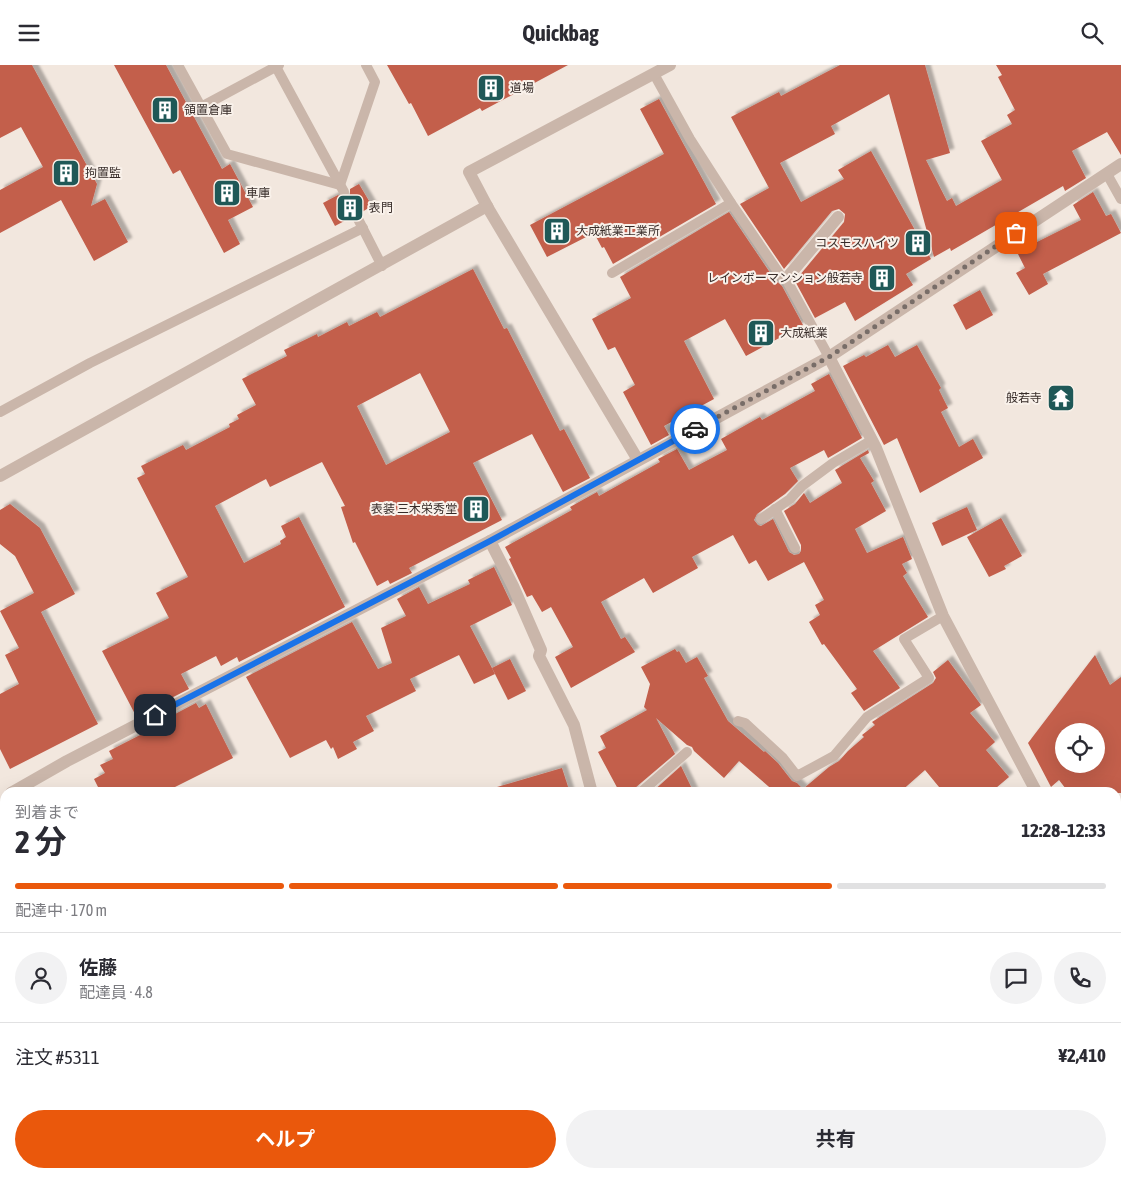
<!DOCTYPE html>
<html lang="ja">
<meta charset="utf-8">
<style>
:root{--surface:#fff;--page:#f2f2f3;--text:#2b2b33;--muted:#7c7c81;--line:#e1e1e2;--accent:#ea580c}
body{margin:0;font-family:"Asap Condensed","Noto Sans JP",sans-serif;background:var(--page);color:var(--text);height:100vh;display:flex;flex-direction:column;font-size:19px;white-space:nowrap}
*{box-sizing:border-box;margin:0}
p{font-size:16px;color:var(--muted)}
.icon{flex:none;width:28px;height:28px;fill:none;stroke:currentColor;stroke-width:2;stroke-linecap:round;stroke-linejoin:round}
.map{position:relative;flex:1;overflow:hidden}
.panel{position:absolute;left:0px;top:722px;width:1121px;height:391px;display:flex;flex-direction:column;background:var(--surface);border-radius:15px 15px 0 0;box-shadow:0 5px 20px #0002}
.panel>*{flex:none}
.tools{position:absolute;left:1055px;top:658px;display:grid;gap:10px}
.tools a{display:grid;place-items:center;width:50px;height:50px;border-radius:50%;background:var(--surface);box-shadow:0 5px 20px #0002;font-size:25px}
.pin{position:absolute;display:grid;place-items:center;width:42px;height:42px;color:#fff;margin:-21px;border-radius:10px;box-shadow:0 2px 8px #0006}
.courier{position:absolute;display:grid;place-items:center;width:50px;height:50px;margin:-25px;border:4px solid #1a73e8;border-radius:50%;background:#fff;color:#222;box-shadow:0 1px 6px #0007}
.headline em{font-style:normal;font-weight:700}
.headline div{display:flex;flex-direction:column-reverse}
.headline{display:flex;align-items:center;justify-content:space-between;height:85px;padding:0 15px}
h1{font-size:32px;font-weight:700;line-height:38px}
.bar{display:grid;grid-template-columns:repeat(4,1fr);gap:8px 5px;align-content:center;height:60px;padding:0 15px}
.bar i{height:6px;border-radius:4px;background:var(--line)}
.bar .active{background:var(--accent)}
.bar p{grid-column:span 4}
.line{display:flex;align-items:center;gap:12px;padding:0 15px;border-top:1px solid var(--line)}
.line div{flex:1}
.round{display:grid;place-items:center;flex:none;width:52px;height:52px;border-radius:26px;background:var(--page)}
.primary-button{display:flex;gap:10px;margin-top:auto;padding:10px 15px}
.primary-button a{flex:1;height:58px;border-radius:30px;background:var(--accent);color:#fff;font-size:20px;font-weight:700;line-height:58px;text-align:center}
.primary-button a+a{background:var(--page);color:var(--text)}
header{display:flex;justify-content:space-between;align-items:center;height:65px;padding:0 15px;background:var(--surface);font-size:22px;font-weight:700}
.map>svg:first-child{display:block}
.cemetery{fill:url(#cemetery-stones)}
.building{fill:#c35e4b;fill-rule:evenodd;filter:url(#shadow)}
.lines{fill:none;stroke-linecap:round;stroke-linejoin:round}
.service{stroke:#cab6aa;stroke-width:10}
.minor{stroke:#cab6aa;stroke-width:12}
.secondary{stroke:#9e857b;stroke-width:12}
.trunk{stroke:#68544e;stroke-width:14}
.done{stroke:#786d68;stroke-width:5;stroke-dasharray:0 9}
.route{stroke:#1a73e8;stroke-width:6}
.labels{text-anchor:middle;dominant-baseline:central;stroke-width:4;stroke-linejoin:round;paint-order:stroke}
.poi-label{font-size:12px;fill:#372c29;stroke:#f9f1ea;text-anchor:start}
</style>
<header><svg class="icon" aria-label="menu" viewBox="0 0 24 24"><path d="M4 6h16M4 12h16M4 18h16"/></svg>Quickbag<svg class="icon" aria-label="search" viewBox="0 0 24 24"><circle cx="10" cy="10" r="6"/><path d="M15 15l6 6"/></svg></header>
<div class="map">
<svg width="1121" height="1113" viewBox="0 0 1121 1113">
<defs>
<pattern id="cemetery-stones" width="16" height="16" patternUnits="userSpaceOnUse" patternTransform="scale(1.25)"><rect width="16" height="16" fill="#b8c19e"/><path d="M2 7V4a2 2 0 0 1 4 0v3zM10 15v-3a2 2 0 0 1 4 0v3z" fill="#969d81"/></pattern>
<filter id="shadow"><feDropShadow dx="4.5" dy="-4.5" stdDeviation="1" flood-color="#0004"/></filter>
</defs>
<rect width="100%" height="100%" fill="#f2e7de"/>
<path class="cemetery" d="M224 1109H306L292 1113H230Z"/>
<g class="building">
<path d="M0 0H32L97 119 91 141 105 134 128 177 94 196 61 135 0 168V125L43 102 21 62 0 73Z"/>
<path d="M114 0H166L222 104 230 99 253 142 228 155 240 179 224 188 180 105 173 109Z"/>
<path d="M387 0H568L482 46 480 43 428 71 411 38 409 39Z"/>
<path d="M840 0H925L950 88 926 95 947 136 952 133 956 141 1002 115 981 76 1012 59 1007 50 1015 45 998 12 1002 10 996 0H1121V90L1107 67 1072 86 1086 113 1065 126 1063 121 951 186 950 183 934 192 889 29 831 61 835 69 780 98 801 137 844 114 838 105 871 86 931 194 906 209 913 220 855 256 845 237 815 253 795 216 844 157 845 149 839 144 832 146 784 204 740 139 769 123 731 52 779 27 781 31Z"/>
<path d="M659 34 716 139 613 199 604 182 602 183 594 168 547 192 530 160 664 89 640 44Z"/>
<path d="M359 119 372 141 362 147 357 143 352 144 349 149 350 153 335 161 323 138 338 130 341 133H347L350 130V124Z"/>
<path d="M1093 127 1106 151 1111 149 1121 168 1043 209 1048 219 1029 230 1016 208 1025 203 1017 187 1081 155 1073 140Z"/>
<path d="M729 147 775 215 782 221 803 260 746 291 725 254 684 276 714 334 664 361 669 370 651 380 623 327 635 320 615 282 608 285 592 254 631 233 620 212Z"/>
<path d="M473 204 504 264 507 263 560 366 564 364 590 413 563 427 532 369 473 398 502 455 409 503 412 508 390 519 388 515 377 521 355 477 353 478 341 442 345 441 322 397 270 422 266 414 215 441 244 498 281 479 280 476 286 472 281 461 299 452 345 542 239 597 237 592 221 601 216 591 181 609 189 624 136 651 102 586 169 553 156 528 188 512 137 413 145 409 141 401 183 380 186 385 230 362 229 359 239 354 237 350 256 340 242 314 287 291 284 285 317 269 318 272 347 257 349 261 377 247 380 252ZM420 308 450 367 386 400 357 341Z"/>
<path d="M980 225 993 250 966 265 953 240Z"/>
<path d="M888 280 895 292 917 280 941 323 939 325 948 343 941 347 959 382 973 374 983 393 920 428 897 373 884 380 843 301 864 290 866 292Z"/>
<path d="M829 309 862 373 828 393 824 385 790 403 798 416 785 429 757 449 754 455 758 460 761 461 773 454 789 487 794 490 799 489 801 486V480L784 446 795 439 804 428 810 438 842 418 835 405 868 385 869 388 860 393 874 416 871 418 886 446 855 464 867 488 903 472 912 494 902 499 907 508 903 511 928 552 873 586 900 623 864 646 851 628 857 624 824 579 822 580 809 557 820 550 815 540 824 535 804 497 768 516 756 495 749 499 733 470 692 492 698 503 653 528 644 513 601 537 621 574 625 572 635 587 571 623 555 592 573 582 551 542 542 547 532 530 527 532 509 494 511 493 505 482 572 445 570 442 597 427 599 431 660 397 658 394 677 384 689 405 727 385 721 374 760 352 762 355 815 326 811 319Z"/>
<path d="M10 439 40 463 75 529 41 547 98 659 10 704 0 684V629L19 619 5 590 19 583 0 546 34 528 15 491 0 479V445Z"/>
<path d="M967 442 977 465 942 481 932 458Z"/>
<path d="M1001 453 1022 491 1004 501 1006 504 989 512 967 472Z"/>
<path d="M494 502 512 540 470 561 495 609 474 619 459 590 410 614 416 626 366 651 374 666 353 677 357 684 338 694 333 682 331 684 326 675 290 693 246 612 352 557 378 604 392 598 381 563 406 551 397 534 419 522 428 539 470 519 468 515Z"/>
<path d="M675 584 677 587 679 586 686 598 697 592 708 611 704 613 728 656 764 687 765 686 778 698 792 716 797 718 803 724 829 702 839 696 848 686 864 672 862 670 875 660 872 657 933 618 936 613 933 607 948 595 981 640 970 648 995 677 986 685 1009 712 990 728H944L925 705 899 728H776L739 696 724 713 694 686 692 682 687 680 656 653 675 689 635 723 633 728H620L598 687 606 683 600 671 647 645 644 642 650 619 641 602Z"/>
<path d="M1095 590 1110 620 1121 612V728H1069L1059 715 1051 722 1028 678ZM1064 666H1096V699H1064Z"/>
<path d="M510 594 526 626 508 635 492 603Z"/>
<path d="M196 638 199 643 206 639 233 693 163 728H101L94 714 105 708 100 700 113 694 109 686 144 668 143 666Z"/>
<path d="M681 701 694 728H651Z"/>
<path d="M562 703 570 728H497V722Z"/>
</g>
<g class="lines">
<g class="service">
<path d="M178 0 227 89 340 120 375 17 366 0"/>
<path d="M275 0 344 127"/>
<path d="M654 9 690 74 731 138 781 211 786 214 829 292"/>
<path d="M201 42 279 0"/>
<path d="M1107 109 1121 134"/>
<path d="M356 150 382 201"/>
<path d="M612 208 731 138"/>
<path d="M0 347 90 298 363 163"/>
<path d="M775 444 795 483"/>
<path d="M761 454 790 434 802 421 833 398 872 375"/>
<path d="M738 656 745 658 783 693 797 711 834 691 867 652 929 613 904 574 943 551"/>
<path d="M640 728 687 687"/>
</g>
<g class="minor">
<path d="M786 214 838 152"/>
<path d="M829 292 876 383 943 551 1037 728"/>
<path d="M638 395 488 143 469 107 670 0"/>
<path d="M0 411 487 141 488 143"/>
<path d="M490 476 513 521 541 585 539 591 574 660 592 728"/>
<path d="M11 728 67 696 490 476 829 292 1121 99"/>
<path d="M0 996 5 999"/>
<path d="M207 1109 213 1113"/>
</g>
<path class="secondary" d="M1116 791 1121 788"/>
<g class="trunk">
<path d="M560 1109 564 1113"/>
<path d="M364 1113 376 1109"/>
</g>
</g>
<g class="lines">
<path class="done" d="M695 364 829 292 1016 168"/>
<path class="route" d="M155 650 490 476 695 364"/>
</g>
<defs>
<g id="building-square" transform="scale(1.4375)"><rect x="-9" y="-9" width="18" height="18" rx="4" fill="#1f5857" stroke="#f9f1ea"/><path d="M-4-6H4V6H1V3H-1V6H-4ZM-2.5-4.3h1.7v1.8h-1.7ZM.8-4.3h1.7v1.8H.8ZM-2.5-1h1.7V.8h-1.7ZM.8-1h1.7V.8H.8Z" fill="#fff"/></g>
<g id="temple-square" transform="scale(1.4375)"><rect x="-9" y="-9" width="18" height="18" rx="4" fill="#1f5857" stroke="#f9f1ea"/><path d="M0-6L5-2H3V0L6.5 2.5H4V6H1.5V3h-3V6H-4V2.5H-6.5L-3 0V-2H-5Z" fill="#fff"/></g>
</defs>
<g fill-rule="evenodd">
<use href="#building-square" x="491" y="23"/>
<use href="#building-square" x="165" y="45"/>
<use href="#building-square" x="66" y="108"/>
<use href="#building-square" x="227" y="128"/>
<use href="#building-square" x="350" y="143"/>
<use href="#building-square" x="557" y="166"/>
<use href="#building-square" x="918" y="178"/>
<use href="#building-square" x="882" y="213"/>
<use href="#building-square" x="761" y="268"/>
<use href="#temple-square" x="1061" y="333"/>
<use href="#building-square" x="476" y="444"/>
</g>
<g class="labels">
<g class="poi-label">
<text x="510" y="23">道場</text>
<text x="184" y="45">領置倉庫</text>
<text x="85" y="108">拘置監</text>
<text x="246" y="128">車庫</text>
<text x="369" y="143">表門</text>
<text x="576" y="166">大成紙業工業所</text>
<text x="899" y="178" text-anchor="end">コスモスハイツ</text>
<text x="863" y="213" text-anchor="end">レインボーマンション般若寺</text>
<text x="780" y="268">大成紙業</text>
<text x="1042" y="333" text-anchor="end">般若寺</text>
<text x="457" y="444" text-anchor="end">表装 三木栄秀堂</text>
</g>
</g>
</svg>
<div class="tools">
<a><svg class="icon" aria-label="locate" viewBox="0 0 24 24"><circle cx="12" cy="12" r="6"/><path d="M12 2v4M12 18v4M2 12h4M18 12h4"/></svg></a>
</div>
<div class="pin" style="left:1016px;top:168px;background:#ea580c"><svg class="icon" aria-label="bag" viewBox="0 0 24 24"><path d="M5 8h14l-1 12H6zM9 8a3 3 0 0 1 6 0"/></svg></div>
<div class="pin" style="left:155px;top:650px;background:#1f2937"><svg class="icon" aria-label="home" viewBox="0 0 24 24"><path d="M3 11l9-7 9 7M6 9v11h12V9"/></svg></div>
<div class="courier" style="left:695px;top:364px"><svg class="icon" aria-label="car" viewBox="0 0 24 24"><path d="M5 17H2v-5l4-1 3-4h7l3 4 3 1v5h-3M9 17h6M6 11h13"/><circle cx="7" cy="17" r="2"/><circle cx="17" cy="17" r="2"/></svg></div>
<section class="panel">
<div class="headline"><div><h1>2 分</h1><p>到着まで</p></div><em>12:28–12:33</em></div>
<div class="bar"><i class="active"></i><i class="active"></i><i class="active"></i><i></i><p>配達中 · 170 m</p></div>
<div class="line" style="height:90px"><a class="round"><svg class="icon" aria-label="person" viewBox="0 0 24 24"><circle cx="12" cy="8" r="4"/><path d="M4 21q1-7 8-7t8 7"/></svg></a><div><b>佐藤</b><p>配達員 · 4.8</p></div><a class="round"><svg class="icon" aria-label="chat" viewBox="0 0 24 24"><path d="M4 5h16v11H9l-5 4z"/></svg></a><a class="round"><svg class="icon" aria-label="phone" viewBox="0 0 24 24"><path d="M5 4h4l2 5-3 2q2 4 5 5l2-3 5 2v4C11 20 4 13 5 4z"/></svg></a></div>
<div class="line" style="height:65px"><div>注文 #5311</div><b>¥2,410</b></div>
<div class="primary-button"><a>ヘルプ</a><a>共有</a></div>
</section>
</div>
